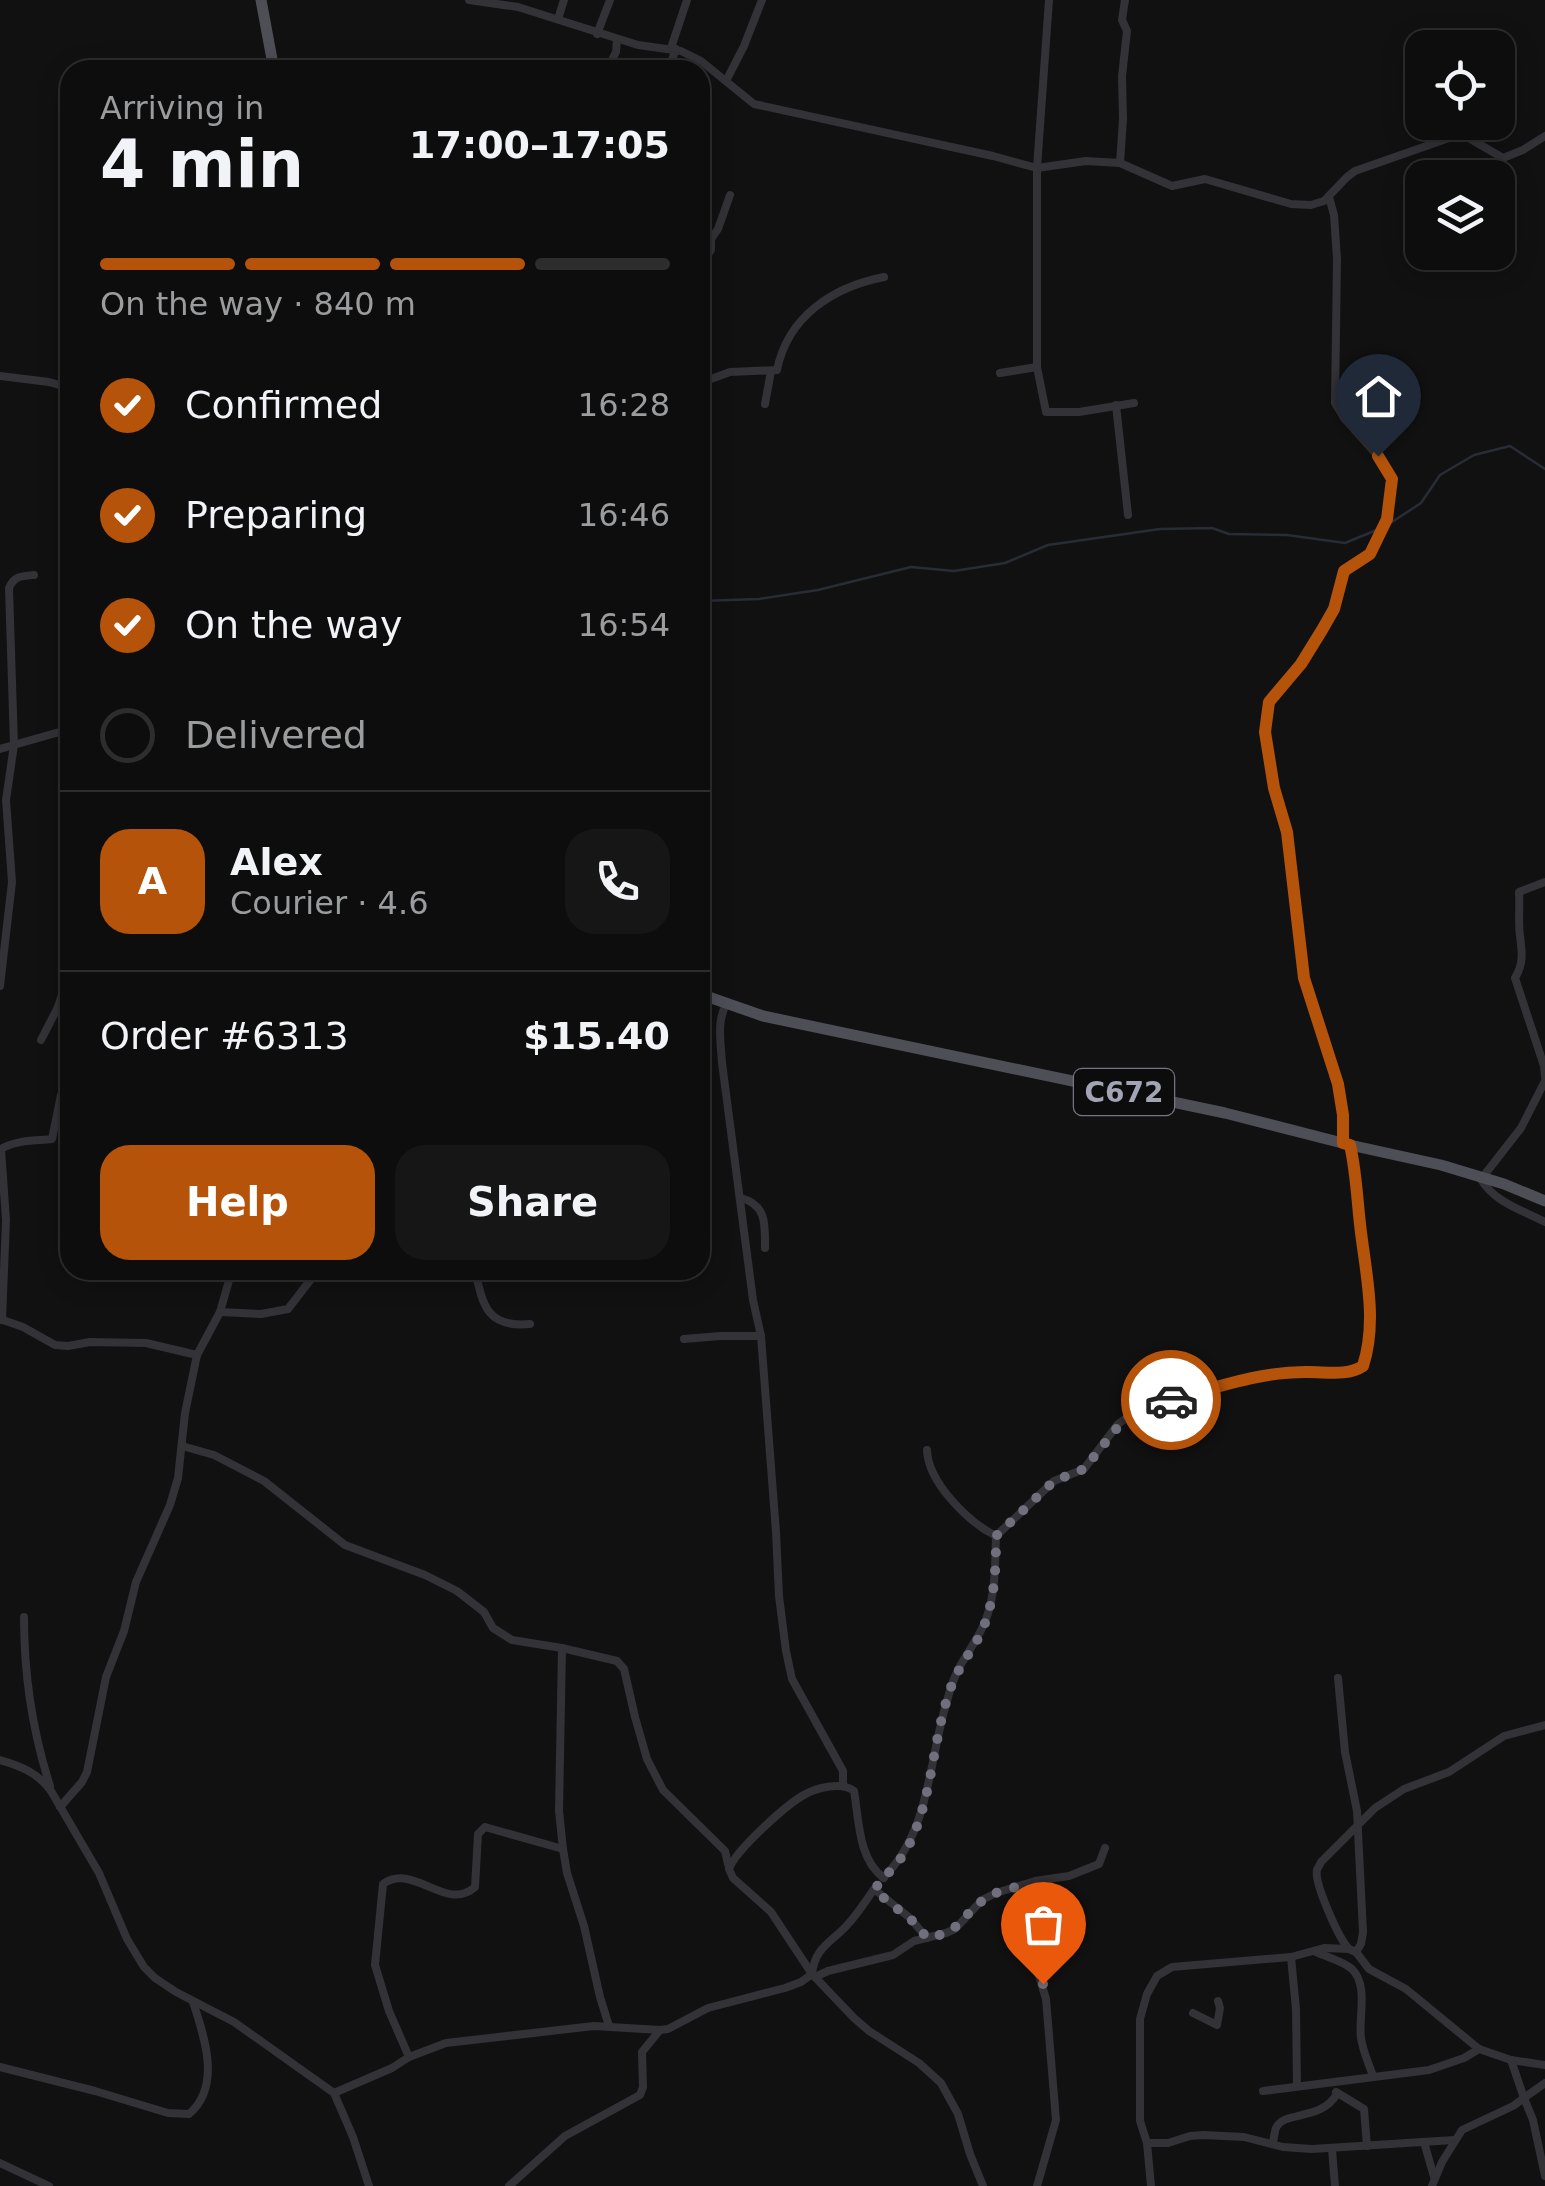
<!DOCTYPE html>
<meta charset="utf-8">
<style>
:root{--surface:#0d0d0e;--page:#161617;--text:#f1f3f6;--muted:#9a9c9e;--line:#2d2d2e;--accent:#b45309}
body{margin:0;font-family:"DejaVu Sans",sans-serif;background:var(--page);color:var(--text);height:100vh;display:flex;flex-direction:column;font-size:38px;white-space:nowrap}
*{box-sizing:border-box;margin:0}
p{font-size:32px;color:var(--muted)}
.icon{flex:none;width:55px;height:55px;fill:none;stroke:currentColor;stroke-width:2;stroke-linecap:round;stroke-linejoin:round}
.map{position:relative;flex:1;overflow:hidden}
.side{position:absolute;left:60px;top:60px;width:650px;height:1220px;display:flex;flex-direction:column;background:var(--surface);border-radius:30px;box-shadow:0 5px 25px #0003,0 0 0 2px var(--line)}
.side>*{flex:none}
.buttons{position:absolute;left:1405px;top:30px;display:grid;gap:20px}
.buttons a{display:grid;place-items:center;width:110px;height:110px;border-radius:20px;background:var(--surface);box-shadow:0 5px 25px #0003,0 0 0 2px var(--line);font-size:50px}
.pin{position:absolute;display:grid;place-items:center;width:85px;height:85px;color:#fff;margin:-102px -42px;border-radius:50% 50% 50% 0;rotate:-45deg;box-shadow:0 0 10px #0007}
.pin .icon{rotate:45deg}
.courier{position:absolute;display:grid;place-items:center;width:100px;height:100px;margin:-50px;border:8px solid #b45309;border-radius:50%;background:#fff;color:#222;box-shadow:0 2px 12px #0007}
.summary em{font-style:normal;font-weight:700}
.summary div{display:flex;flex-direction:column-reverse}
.summary{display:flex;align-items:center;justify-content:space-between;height:170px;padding:0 40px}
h1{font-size:65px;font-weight:700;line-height:75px}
.bar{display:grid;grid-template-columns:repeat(4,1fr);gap:15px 10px;align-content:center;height:120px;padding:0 40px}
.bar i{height:12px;border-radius:8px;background:var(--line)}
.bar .selected{background:var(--accent)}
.bar p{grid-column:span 4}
.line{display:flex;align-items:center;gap:25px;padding:0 40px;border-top:2px solid var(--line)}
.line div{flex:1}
.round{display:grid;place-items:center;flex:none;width:105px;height:105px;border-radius:30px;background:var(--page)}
ol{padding:0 40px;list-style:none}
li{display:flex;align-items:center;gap:30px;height:110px}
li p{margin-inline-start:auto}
li .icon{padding:10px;border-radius:50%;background:var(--accent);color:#fff;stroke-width:4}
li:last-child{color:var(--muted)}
li i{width:55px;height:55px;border:5px solid var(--line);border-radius:50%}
.button{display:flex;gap:20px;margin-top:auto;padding:20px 40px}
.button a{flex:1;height:115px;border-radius:30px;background:var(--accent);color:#fff;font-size:40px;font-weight:700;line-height:115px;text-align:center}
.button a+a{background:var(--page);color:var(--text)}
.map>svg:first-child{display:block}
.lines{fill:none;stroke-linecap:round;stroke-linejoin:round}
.stream{stroke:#282c35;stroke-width:2.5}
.street{stroke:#323237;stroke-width:8}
.primary{stroke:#4e4e56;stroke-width:11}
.done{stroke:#6f707b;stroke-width:10;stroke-dasharray:0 18}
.route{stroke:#b45309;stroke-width:12}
.labels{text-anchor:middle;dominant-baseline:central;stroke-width:8;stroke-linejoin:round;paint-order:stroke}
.shield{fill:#0c0c0d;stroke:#757681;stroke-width:2.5}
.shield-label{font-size:28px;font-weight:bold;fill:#a2a3b3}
</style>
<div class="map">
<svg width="1545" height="2186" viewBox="0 0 1545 2186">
<rect width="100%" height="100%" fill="#111112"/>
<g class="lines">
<g class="stream">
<path d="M1386 526 1421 503 1440 475 1474 455 1510 446 1545 469"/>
<path d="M700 601 759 599 818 590 911 567 954 571 1005 563 1048 545 1160 529 1212 528 1229 534 1287 535 1345 543 1379 529"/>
</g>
<g class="street">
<path d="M469 0 518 7 638 45 681 51 701 61 754 104 993 156 1037 168 1086 161 1120 163 1172 186 1205 179 1291 204 1311 205 1324 201 1347 177 1355 171 1452 137H1467L1503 158 1523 150 1545 136"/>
<path d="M1049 0 1037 168V367L1046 412H1079L1134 403"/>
<path d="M558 19 564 0"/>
<path d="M597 34 610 0"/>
<path d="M671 48 687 0"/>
<path d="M607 70 616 52 617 39"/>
<path d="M668 70 676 49"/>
<path d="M726 81 744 46 762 0"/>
<path d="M1120 163 1123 119 1122 76 1127 31 1122 20 1125 0"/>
<path d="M1329 197 1334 215 1337 259 1335 403 1344 418 1378 456 1392 479 1387 519 1377 541 1369 555 1344 571 1333 609 1309 652 1269 703 1265 731 1274 788 1287 832 1304 978 1338 1083 1343 1115V1143"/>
<path d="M700 238 711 239 718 229 730 195"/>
<path d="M700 266 711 250V239"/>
<path d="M1000 373 1037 367"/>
<path d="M0 376 49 382 70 388"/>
<path d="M700 383 730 372 777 370C788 316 833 287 884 277"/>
<path d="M765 404 771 371"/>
<path d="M1116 405 1128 515"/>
<path d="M0 749 70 729"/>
<path d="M1545 882 1519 892C1520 906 1518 922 1520 936 1522 951 1524 964 1515 978L1544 1066 1545 1077"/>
<path d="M70 970 58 1007 70 992"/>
<path d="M0 986 12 882 6 800 14 745 9 588C14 576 21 576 34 575"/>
<path d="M41 1040 58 1007"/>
<path d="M70 1073V1077"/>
<path d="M1480 1178C1495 1203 1520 1209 1545 1222"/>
<path d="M1482 1178 1521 1128 1545 1081"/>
<path d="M741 1198C767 1205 765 1225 765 1248"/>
<path d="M475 1270C483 1306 487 1328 530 1324"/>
<path d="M220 1312 261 1314 288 1309 318 1270"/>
<path d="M0 1319 23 1327 55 1345 68 1346 90 1342 146 1343 197 1355"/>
<path d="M2 1320 6 1220 1 1149C15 1140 35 1141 52 1139L61 1095 70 1089"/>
<path d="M761 1336 776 1532 779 1596 786 1651 792 1679 843 1771V1786"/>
<path d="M684 1339 720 1336H761L753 1300 722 1063C721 1043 716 1021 727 1003"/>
<path d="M182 1446 214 1455 264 1481 345 1545 425 1575 457 1591 484 1612 493 1628 512 1640 562 1648 559 1811 563 1849 567 1873 584 1926 600 1997 609 2026"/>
<path d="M927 1450C928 1482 968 1522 996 1536L1054 1481 1084 1469 1118 1424 1146 1404 1174 1400 1250 1378 1284 1373 1351 1372 1363 1367 1369 1341 1370 1287 1360 1228 1354 1165 1350 1145"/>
<path d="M24 1617C24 1676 32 1730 50 1786"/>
<path d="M562 1648 617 1661 624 1669 635 1717 647 1759 663 1790 725 1851 729 1868"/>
<path d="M1338 1678 1345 1752 1357 1811 1363 1932 1361 1944 1356 1952"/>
<path d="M0 1760C21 1766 38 1773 51 1791L99 1873 127 1939 144 1967 155 1978 176 1992 234 2022 334 2093 353 2137 369 2186"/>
<path d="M60 1807 82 1782 87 1772 106 1677 124 1631 136 1582 170 1505 178 1478 185 1413 197 1355 220 1312 232 1270"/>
<path d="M883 1878C931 1830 928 1762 947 1701 950 1689 954 1677 960 1666 969 1650 980 1636 986 1619 996 1593 995 1563 996 1536"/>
<path d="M884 1878C858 1860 859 1819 854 1791 841 1781 815 1788 802 1796 784 1807 735 1851 729 1869L733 1878 771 1912 812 1974 854 2018 869 2031 919 2063 941 2083 958 2114 970 2154 983 2186"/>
<path d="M1021 1886 1032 1953 1046 1999 1056 2120 1037 2186"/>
<path d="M1349 1949C1339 1939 1314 1883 1317 1870 1318 1867 1320 1865 1321 1862L1375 1808 1404 1789 1449 1772 1504 1736 1545 1725"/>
<path d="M1316 1952C1327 1957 1343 1961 1352 1969 1369 1986 1358 2018 1361 2038 1363 2052 1369 2064 1373 2076"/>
<path d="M1291 1957 1296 2009 1297 2086"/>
<path d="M815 1977 828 1971 893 1955 914 1941 946 1933 955 1929 982 1900 996 1893 1035 1881 1069 1876 1099 1864 1105 1848"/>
<path d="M1193 2013 1217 2025 1220 2008 1218 2001"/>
<path d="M409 2057 389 2011 375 1965 383 1884C414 1862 446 1913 475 1887L478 1834 485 1827 563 1849"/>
<path d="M0 2067 95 2091 168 2113 189 2114C222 2086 204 2036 193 2002"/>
<path d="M1545 2083 1524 2098 1533 2120 1545 2176"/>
<path d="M1263 2091 1429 2070 1464 2058 1479 2049"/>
<path d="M1336 2092 1364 2109 1367 2146"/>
<path d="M334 2093 392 2068 409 2057 446 2043 594 2026 660 2030 668 2029 708 2008 785 1988 801 1982 812 1974C815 1946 833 1942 849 1923 858 1913 866 1901 874 1889L910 1918 927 1938"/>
<path d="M1424 2142 1434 2177"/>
<path d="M1147 2143H1168L1190 2136 1203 2135 1244 2137 1283 2147 1312 2149 1454 2140"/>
<path d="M1273 2144C1273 2142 1275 2130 1276 2128 1284 2110 1320 2122 1337 2094"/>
<path d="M1332 2149 1335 2186"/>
<path d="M0 2163 49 2186"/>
<path d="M509 2186 565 2136 640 2095 643 2087 642 2052 660 2030"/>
<path d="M1151 2186 1147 2143 1140 2121V2019L1147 1994 1157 1976 1172 1967 1291 1957 1324 1948 1349 1949 1356 1952 1369 1969 1406 1989 1479 2049 1511 2060 1545 2065"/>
<path d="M1432 2186 1442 2162 1462 2130 1513 2106 1524 2098 1511 2060"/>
</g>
<g class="primary">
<path d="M261 0 274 70"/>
<path d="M700 994 763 1016 1225 1113 1350 1145 1441 1165 1504 1184 1545 1201"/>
</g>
</g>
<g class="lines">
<path class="done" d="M1043 1984 1032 1952 1021 1886C1008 1889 993 1892 982 1901 959 1919 961 1932 927 1938L915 1923 874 1890C885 1875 899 1864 908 1847 933 1798 932 1741 950 1690 957 1669 970 1654 980 1635 995 1604 996 1569 996 1536L1054 1481 1084 1469 1126 1417 1146 1404 1171 1400"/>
<path class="route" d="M1171 1400C1217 1387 1262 1371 1309 1372 1327 1372 1348 1376 1363 1366 1378 1319 1365 1271 1360 1224 1357 1197 1356 1171 1350 1145L1343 1143V1115L1338 1084 1304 978 1287 832 1274 788 1265 732 1269 702 1301 664 1322 630 1334 609 1344 571 1370 554 1387 519 1392 479 1378 456"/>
</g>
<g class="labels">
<rect class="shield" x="1074" y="1069" width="100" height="46" rx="8"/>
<g class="shield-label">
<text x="1124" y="1092">C672</text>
</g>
</g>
</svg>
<div class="buttons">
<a><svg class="icon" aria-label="locate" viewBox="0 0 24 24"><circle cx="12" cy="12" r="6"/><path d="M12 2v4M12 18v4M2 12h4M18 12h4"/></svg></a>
<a><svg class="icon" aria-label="layers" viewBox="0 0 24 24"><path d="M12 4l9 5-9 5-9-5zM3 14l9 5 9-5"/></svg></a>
</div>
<div class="pin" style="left:1043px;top:1984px;background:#ea580c"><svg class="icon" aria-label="bag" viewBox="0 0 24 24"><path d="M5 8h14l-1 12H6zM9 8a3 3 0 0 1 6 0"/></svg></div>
<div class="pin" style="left:1378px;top:456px;background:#1f2937"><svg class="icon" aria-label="home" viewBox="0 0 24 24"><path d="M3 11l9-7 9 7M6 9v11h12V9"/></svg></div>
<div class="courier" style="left:1171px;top:1400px"><svg class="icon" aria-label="car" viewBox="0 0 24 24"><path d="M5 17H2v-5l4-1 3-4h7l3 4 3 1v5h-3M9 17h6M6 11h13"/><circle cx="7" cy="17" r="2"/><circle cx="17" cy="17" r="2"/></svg></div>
<section class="side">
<div class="summary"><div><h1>4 min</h1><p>Arriving in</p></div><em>17:00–17:05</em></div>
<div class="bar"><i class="selected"></i><i class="selected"></i><i class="selected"></i><i></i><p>On the way · 840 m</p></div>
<ol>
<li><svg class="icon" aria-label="check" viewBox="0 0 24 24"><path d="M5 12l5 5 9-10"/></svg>Confirmed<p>16:28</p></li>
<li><svg class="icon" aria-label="check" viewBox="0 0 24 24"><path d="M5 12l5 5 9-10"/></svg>Preparing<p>16:46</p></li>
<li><svg class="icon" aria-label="check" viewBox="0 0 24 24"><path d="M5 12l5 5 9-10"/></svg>On the way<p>16:54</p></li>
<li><i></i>Delivered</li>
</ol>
<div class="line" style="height:180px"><b class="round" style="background:var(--accent);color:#fff">A</b><div><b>Alex</b><p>Courier · 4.6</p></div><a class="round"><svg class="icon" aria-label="phone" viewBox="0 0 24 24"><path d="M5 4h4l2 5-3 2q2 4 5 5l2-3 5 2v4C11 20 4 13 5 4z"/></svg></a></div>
<div class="line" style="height:130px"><div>Order #6313</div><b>$15.40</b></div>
<div class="button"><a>Help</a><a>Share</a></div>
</section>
</div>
